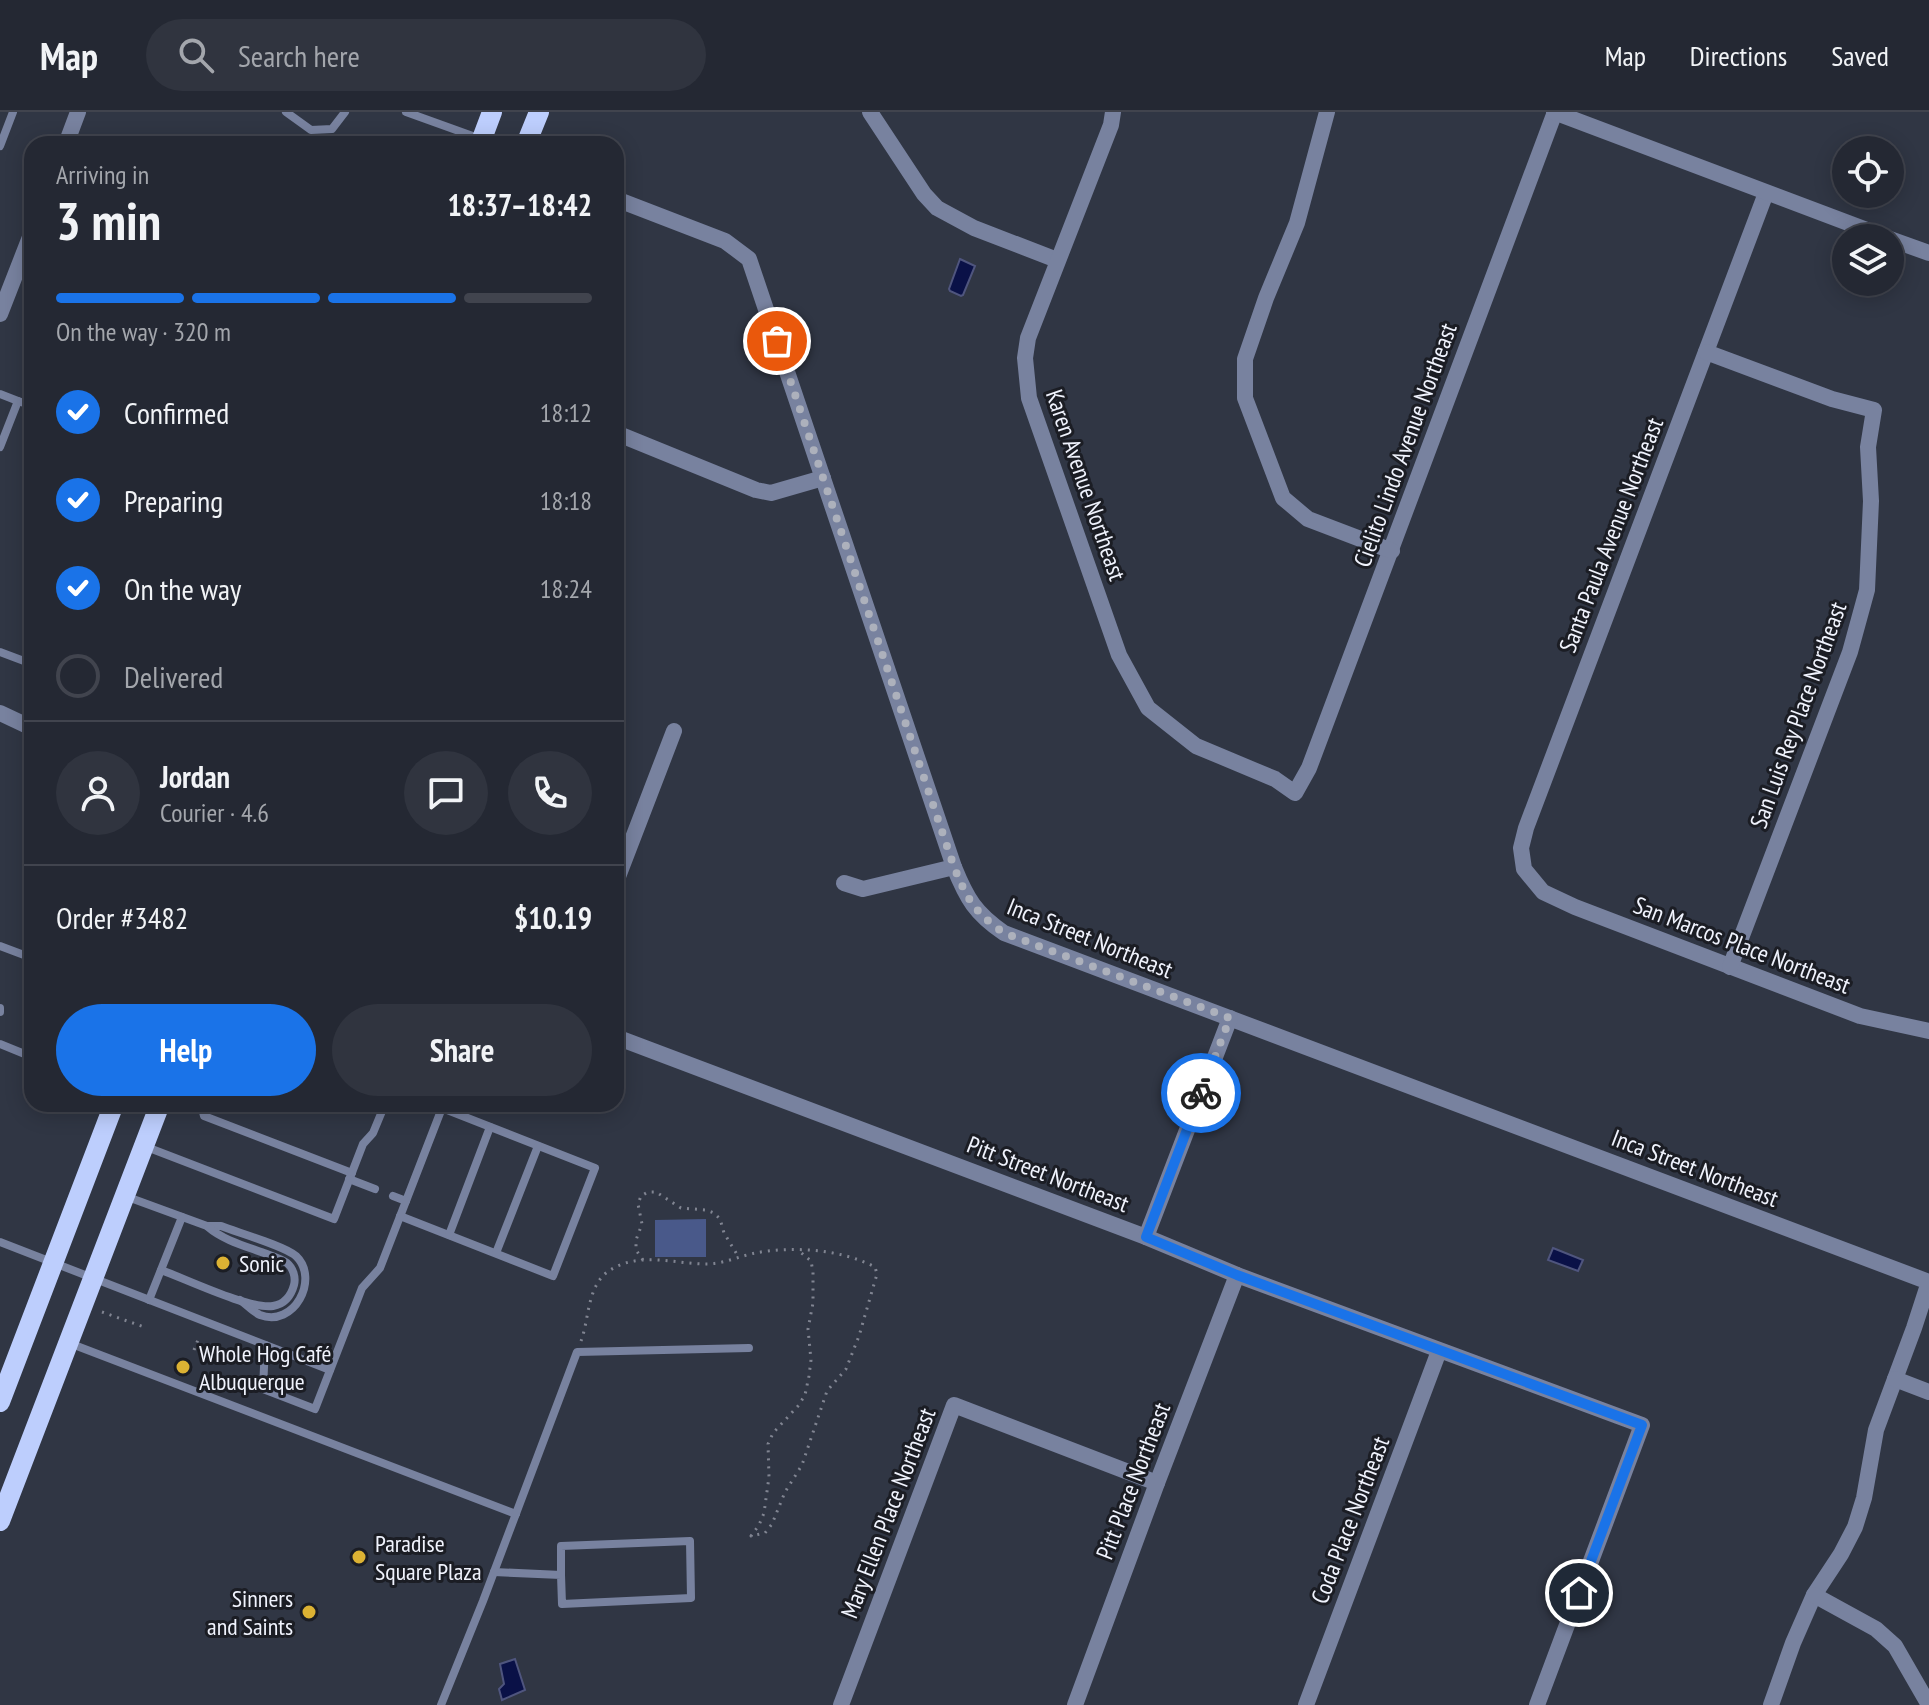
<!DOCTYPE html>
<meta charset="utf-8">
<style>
:root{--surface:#242833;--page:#30343f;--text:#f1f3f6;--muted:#a3a6ac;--line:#41444e;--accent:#1a73e8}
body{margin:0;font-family:"PT Sans Narrow",sans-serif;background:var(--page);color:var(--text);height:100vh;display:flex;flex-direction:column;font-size:30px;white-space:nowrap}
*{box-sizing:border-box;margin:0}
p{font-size:26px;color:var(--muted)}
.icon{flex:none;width:44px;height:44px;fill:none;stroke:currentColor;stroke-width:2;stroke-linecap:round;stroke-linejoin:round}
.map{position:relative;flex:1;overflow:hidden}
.details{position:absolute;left:24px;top:24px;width:600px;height:976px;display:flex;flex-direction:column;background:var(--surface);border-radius:24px;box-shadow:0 4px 20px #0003,0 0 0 2px var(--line)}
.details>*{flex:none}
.buttons{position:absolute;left:1832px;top:24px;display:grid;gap:16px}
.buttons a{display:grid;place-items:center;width:72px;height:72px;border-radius:50%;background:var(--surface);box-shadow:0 4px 20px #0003,0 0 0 2px var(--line);font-size:40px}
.pin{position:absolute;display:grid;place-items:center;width:68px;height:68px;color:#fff;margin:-34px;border:4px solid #fff;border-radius:50%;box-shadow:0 2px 8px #0007}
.courier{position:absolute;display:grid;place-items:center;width:80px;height:80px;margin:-40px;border:6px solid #1a73e8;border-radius:50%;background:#fff;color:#222;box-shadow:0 2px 10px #0007}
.headline em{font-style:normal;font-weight:700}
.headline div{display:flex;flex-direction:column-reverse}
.headline{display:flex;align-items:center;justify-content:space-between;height:136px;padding:0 32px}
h1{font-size:52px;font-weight:700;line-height:60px}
.bar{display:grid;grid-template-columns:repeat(4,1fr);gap:12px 8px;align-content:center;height:96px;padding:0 32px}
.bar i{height:10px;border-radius:6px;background:var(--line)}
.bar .selected{background:var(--accent)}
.bar p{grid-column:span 4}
.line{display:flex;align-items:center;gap:20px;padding:0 32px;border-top:2px solid var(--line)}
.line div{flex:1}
.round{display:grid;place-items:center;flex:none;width:84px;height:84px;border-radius:42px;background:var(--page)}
ol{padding:0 32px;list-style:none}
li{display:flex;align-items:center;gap:24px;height:88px}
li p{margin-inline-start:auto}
li .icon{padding:8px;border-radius:50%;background:var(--accent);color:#fff;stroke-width:4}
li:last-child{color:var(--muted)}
li i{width:44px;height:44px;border:4px solid var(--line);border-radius:50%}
.action{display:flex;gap:16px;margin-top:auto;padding:16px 32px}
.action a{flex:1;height:92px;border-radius:48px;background:var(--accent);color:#fff;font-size:32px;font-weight:700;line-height:92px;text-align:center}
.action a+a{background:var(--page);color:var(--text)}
header{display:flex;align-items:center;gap:48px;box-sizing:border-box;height:112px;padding:0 40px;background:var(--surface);border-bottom:2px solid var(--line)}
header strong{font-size:38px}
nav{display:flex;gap:44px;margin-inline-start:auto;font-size:28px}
.search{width:560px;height:72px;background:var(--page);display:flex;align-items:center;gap:20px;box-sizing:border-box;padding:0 28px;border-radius:44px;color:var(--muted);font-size:30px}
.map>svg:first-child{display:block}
.green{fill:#49598a}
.water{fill:#0a1147;stroke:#4f557e;stroke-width:2}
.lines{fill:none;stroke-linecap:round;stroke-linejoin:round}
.path{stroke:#818592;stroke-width:3;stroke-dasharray:2 6;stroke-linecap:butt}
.service{stroke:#78829f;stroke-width:8}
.minor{stroke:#78829f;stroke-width:16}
.tertiary{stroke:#78829f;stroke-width:16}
.primary{stroke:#bdcefd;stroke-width:20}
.done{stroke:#adb1bc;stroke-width:8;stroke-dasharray:0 14.4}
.route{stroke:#1a73e8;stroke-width:10}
.poi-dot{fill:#dcb233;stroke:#1b1d24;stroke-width:3}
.labels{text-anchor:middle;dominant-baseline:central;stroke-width:6;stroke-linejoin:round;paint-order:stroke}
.street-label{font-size:24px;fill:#f0f3fd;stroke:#1b1d24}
.poi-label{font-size:24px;fill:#f0f3fd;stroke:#1b1d24;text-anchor:start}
</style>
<header>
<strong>Map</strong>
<div class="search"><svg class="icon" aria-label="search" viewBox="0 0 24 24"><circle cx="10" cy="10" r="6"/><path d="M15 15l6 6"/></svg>Search here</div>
<nav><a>Map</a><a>Directions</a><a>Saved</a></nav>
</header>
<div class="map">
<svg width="1929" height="1593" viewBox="0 0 1929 1593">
<rect width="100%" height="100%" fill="#303644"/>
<path class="green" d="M706 1107V1145H655V1108Z"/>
<g class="water">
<path d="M960 147 975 154 963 183 961 184 950 179 949 177Z"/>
<path d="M1553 1136 1583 1148 1578 1159 1548 1148Z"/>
<path d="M515 1547 525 1578 502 1588 499 1577 504 1572 500 1552Z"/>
</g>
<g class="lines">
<g class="path">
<path d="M643 1148 636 1138V1128L642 1112 638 1092 641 1084 648 1080H656L681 1096 706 1098 714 1101 720 1107 724 1121 738 1144"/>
<path d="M102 1200 144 1215 143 1218"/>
<path d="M581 1229C589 1208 587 1177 606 1161 636 1138 674 1152 707 1152 723 1152 740 1144 755 1141 792 1134 841 1137 875 1155L877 1162 859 1224 846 1257 827 1279 802 1353 785 1380 772 1412 765 1421 751 1424 759 1413 764 1401 769 1365 768 1332 773 1321 798 1294 805 1283 809 1264 811 1248 808 1217 813 1191V1160L811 1149 798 1138"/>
<path d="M194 1238 199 1225"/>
</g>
<g class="service">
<path d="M286 0 311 18 332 17 345 0"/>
<path d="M406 0 481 27"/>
<path d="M0 34 13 0"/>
<path d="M0 282 18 289"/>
<path d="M0 335 18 289 27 292 32 280"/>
<path d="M0 540 32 552"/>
<path d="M0 834 32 846"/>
<path d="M0 896V900"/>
<path d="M0 932 32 945"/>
<path d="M201 992 204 1004 352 1061"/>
<path d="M144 1034 334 1107 363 1032 373 1021 385 992"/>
<path d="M349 1067 375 1077"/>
<path d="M125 1084 207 1114H221C236 1120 285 1134 296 1144 320 1167 294 1216 260 1203 253 1200 247 1193 240 1188"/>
<path d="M400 1104 553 1164 595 1056 442 996 406 1089"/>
<path d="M449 1123 490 1015"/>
<path d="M0 1130 330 1258"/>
<path d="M496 1141 538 1034"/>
<path d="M161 1158C186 1167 250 1198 273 1194 285 1192 291 1184 294 1173 296 1165 293 1156 287 1151 280 1146 272 1144 264 1141 245 1134 223 1128 208 1115"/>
<path d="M149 1188 182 1105"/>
<path d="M69 1231 516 1402"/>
<path d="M265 1233 263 1277 315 1297 362 1176 380 1156 406 1089 393 1084"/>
<path d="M494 1460 561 1463V1434L690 1429 691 1486 562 1492 561 1463"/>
<path d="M441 1593 483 1489 577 1240 749 1236"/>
</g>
<g class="minor">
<path d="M870 0 924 82 937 96 974 116 1057 148"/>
<path d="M1113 0 1111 13 1028 226 1025 246 1029 286 1119 543 1148 596 1196 634 1275 667 1295 681 1309 656 1555 0"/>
<path d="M1327 0 1297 111 1266 186 1245 247V286L1283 386 1308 407 1392 439"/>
<path d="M66 32 78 0"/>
<path d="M1766 81 1526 716 1521 736 1524 757 1543 780 1575 795 1860 904 1929 919"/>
<path d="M616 87 725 129 749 147 954 755C967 787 975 801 1004 821L1929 1170 1914 1216 1876 1318 1864 1386 1855 1415 1841 1442 1814 1483 1793 1531 1771 1593"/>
<path d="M0 202 32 120"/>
<path d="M1706 240 1832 287 1874 298 1868 335 1871 389 1867 478 1850 540 1730 855"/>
<path d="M616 321 756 378 771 381 823 366"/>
<path d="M0 601 32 616"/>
<path d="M616 770 674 619"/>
<path d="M844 771 863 777 954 755"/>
<path d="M616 925 1146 1125 1237 1163 1642 1313 1537 1593"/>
<path d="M1146 1125 1230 906"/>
<path d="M1895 1267 1929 1280"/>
<path d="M1814 1483 1876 1517 1895 1534 1929 1593"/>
<path d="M841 1593 954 1293 1157 1371"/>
<path d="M1075 1593 1157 1371 1237 1163"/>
<path d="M1306 1593 1439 1239"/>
</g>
<g class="tertiary">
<path d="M1554 0 1888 126"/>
<path d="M1890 127 1929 141"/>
</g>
<g class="primary">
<path d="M480 32 492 0"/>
<path d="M526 32 539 0"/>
<path d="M0 1290 114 992"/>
<path d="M0 1409 160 992"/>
</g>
</g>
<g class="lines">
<path class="done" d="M777 229 954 755C967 787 975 801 1004 821L1230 906 1201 981"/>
<path class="route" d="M1201 981 1146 1125 1237 1163 1642 1313 1579 1481"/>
</g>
<g class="poi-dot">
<circle cx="223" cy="1151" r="8"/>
<circle cx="183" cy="1255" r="8"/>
<circle cx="359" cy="1445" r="8"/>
<circle cx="309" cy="1500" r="8"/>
</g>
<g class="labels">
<g class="street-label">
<text transform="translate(1405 333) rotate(-70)">Cielito Lindo Avenue Northeast</text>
<text transform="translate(1086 373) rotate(71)">Karen Avenue Northeast</text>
<text transform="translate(1611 423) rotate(-69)">Santa Paula Avenue Northeast</text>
<text transform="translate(1798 603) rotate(-70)">San Luis Rey Place Northeast</text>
<text transform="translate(1090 826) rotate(22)">Inca Street Northeast</text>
<text transform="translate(1742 833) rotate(21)">San Marcos Place Northeast</text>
<text transform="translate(1695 1056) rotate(21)">Inca Street Northeast</text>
<text transform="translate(1048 1062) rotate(21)">Pitt Street Northeast</text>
<text transform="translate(1133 1369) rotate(-69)">Pitt Place Northeast</text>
<text transform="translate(888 1401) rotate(-69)">Mary Ellen Place Northeast</text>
<text transform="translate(1350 1408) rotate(-69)">Coda Place Northeast</text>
</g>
<g class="poi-label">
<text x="239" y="1151">Sonic</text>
<text x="199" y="1241">Whole Hog Café<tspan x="199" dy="28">Albuquerque</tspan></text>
<text x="375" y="1431">Paradise<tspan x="375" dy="28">Square Plaza</tspan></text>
<text x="293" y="1486" text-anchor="end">Sinners<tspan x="293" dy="28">and Saints</tspan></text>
</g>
</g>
</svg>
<div class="buttons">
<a><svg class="icon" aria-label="locate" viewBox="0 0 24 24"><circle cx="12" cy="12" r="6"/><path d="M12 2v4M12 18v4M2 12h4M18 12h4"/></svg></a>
<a><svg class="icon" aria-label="layers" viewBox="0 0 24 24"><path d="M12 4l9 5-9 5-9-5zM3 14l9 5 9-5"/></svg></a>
</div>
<div class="pin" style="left:777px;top:229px;background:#ea580c"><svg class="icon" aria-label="bag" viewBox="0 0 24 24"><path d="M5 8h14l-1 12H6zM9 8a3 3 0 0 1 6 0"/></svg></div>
<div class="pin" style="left:1579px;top:1481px;background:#1f2937"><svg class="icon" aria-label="home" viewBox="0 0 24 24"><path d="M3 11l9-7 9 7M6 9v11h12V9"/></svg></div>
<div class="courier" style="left:1201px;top:981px"><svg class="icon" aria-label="bike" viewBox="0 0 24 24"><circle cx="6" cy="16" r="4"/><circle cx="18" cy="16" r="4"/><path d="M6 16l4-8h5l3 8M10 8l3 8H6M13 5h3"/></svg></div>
<section class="details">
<div class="headline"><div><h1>3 min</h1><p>Arriving in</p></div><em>18:37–18:42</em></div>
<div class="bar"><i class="selected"></i><i class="selected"></i><i class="selected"></i><i></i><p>On the way · 320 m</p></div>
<ol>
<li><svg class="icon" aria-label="check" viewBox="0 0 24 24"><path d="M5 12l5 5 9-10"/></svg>Confirmed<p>18:12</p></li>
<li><svg class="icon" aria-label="check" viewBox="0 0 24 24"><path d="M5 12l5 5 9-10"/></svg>Preparing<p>18:18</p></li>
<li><svg class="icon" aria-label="check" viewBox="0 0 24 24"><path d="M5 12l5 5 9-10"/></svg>On the way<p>18:24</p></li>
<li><i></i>Delivered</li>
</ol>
<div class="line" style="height:144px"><a class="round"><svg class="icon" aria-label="person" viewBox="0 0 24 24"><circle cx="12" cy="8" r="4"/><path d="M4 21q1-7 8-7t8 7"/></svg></a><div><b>Jordan</b><p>Courier · 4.6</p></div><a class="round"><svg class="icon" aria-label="chat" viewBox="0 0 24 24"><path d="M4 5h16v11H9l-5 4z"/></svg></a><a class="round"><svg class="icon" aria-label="phone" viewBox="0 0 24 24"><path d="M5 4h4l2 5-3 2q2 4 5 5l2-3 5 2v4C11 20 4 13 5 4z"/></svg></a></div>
<div class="line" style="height:104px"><div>Order #3482</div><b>$10.19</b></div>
<div class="action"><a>Help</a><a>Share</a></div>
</section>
</div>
